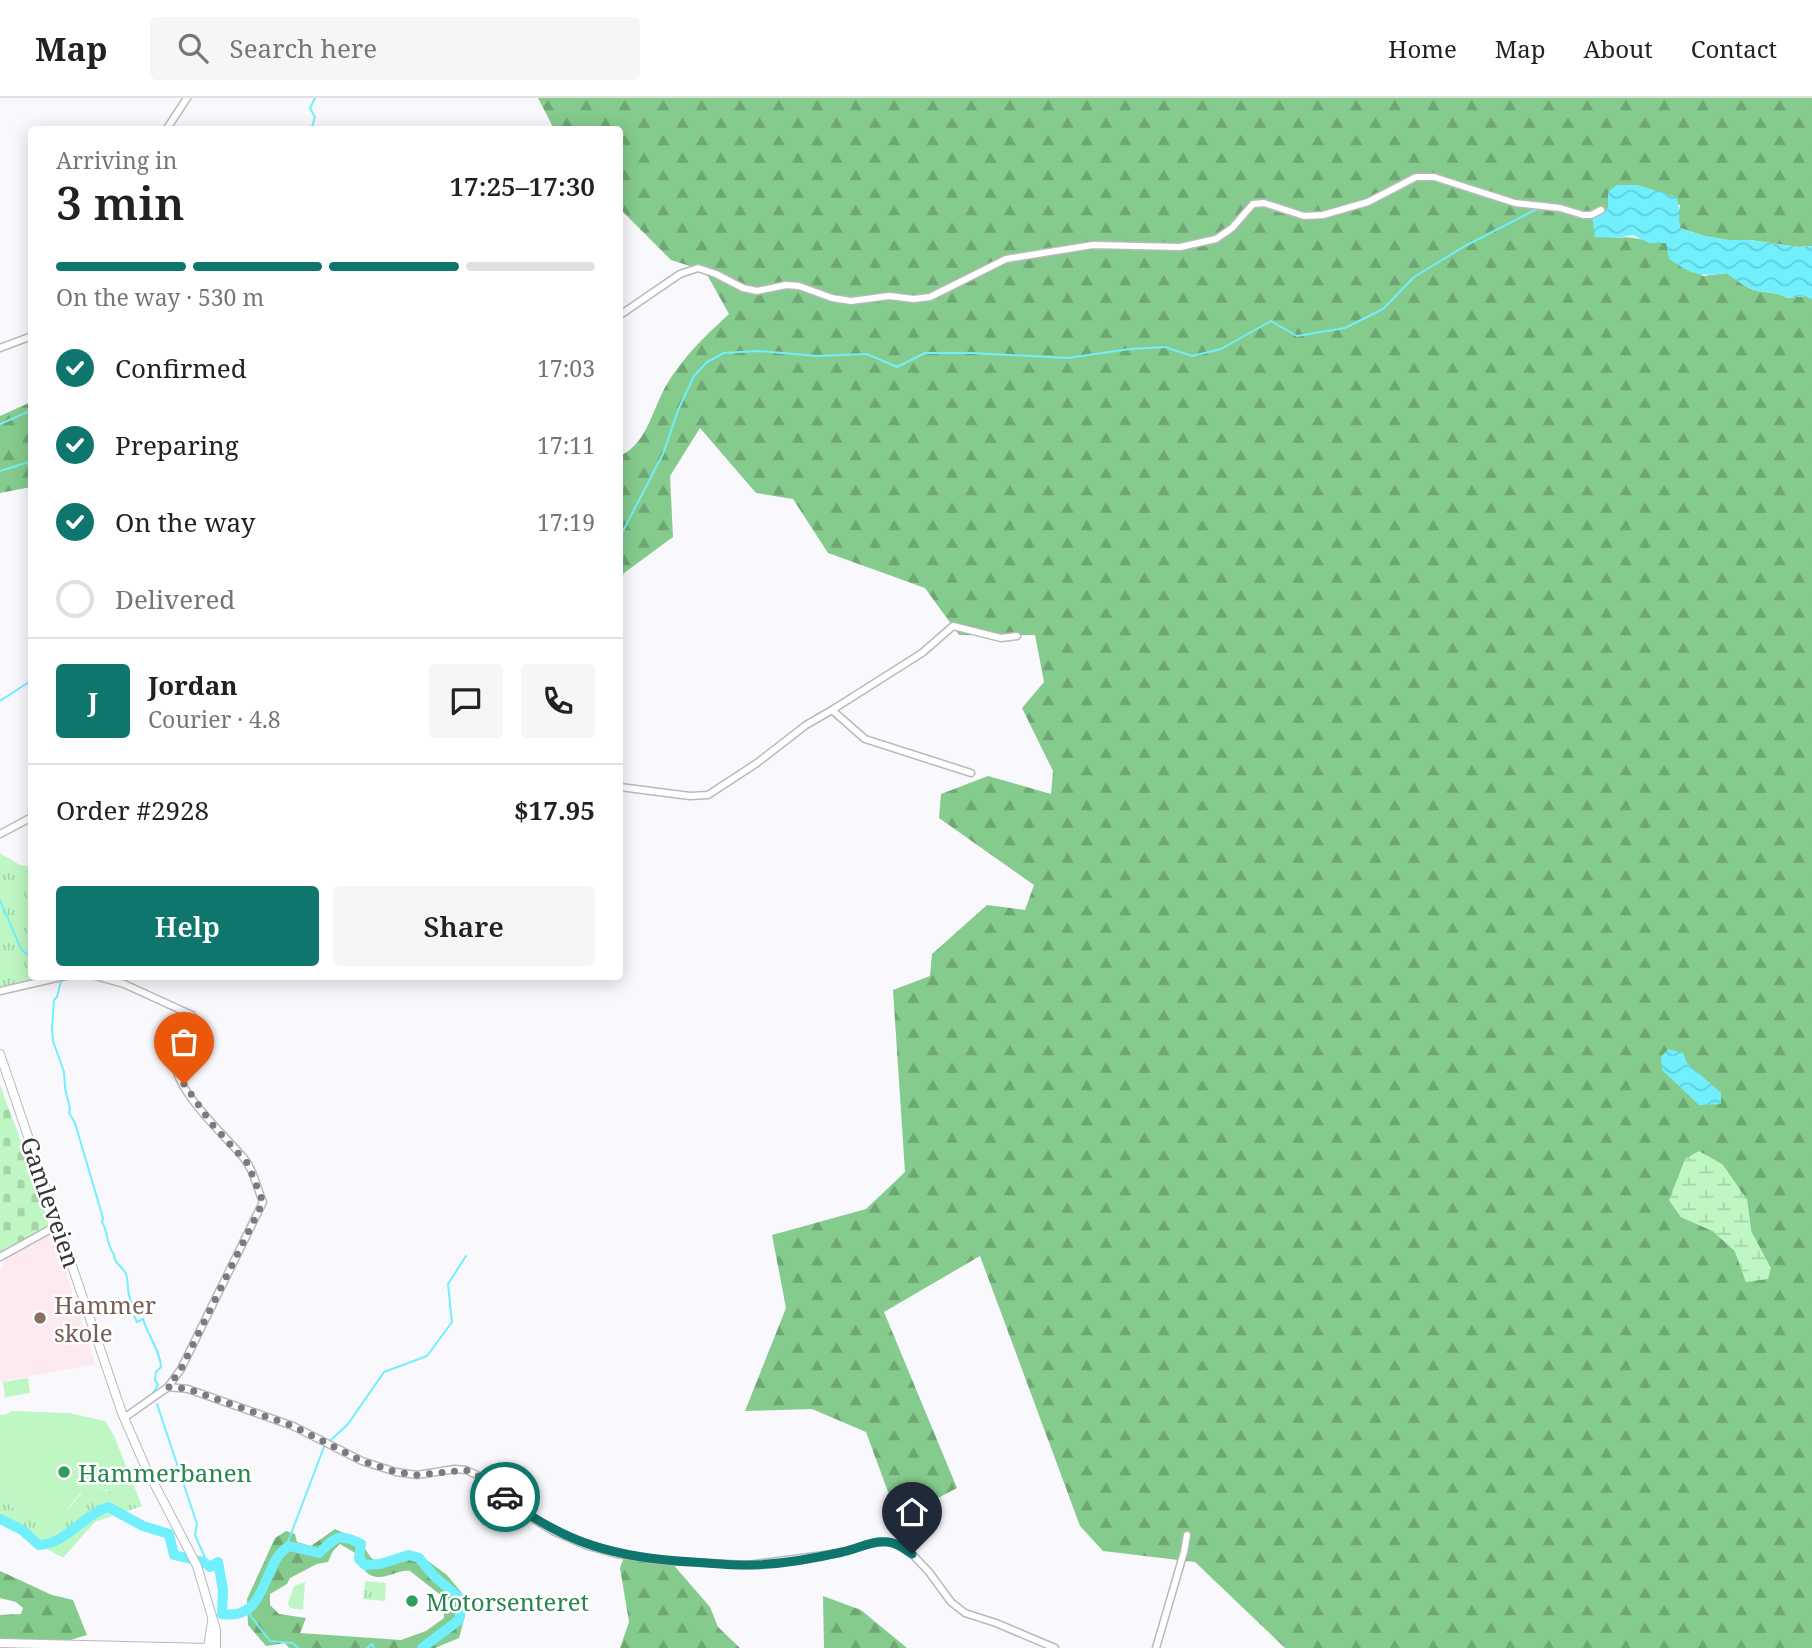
<!DOCTYPE html>
<meta charset="utf-8">
<style>
:root{--surface:#fff;--page:#f6f6f6;--text:#222;--muted:#767676;--line:#e0e0e0;--accent:#0f766e}
body{margin:0;font-family:"Noto Serif",serif;background:var(--page);color:var(--text);height:100vh;display:flex;flex-direction:column;font-size:26px;white-space:nowrap}
*{box-sizing:border-box;margin:0}
p{font-size:23px;color:var(--muted)}
.icon{flex:none;width:38px;height:38px;fill:none;stroke:currentColor;stroke-width:2;stroke-linecap:round;stroke-linejoin:round}
.map{position:relative;flex:1;overflow:hidden}
.side{position:absolute;left:28px;top:28px;width:595px;height:854px;display:flex;flex-direction:column;background:var(--surface);border-radius:7px;box-shadow:0 4px 18px #0003}
.side>*{flex:none}
.pin{position:absolute;display:grid;place-items:center;width:60px;height:60px;color:#fff;margin:-72px -30px;border-radius:50% 50% 50% 0;rotate:-45deg;box-shadow:0 0 7px #0007}
.pin .icon{rotate:45deg}
.courier{position:absolute;display:grid;place-items:center;width:70px;height:70px;margin:-35px;border:5px solid #0f766e;border-radius:50%;background:#fff;color:#222;box-shadow:0 2px 9px #0007}
.summary em{font-style:normal;font-weight:600}
.summary div{display:flex;flex-direction:column-reverse}
.summary{display:flex;align-items:center;justify-content:space-between;height:119px;padding:0 28px}
h1{font-size:46px;font-weight:600;line-height:52px}
.bar{display:grid;grid-template-columns:repeat(4,1fr);gap:10px 7px;align-content:center;height:84px;padding:0 28px}
.bar i{height:9px;border-radius:5px;background:var(--line)}
.bar .current{background:var(--accent)}
.bar p{grid-column:span 4}
.line{display:flex;align-items:center;gap:18px;padding:0 28px;border-top:2px solid var(--line)}
.line div{flex:1}
.round{display:grid;place-items:center;flex:none;width:74px;height:74px;border-radius:7px;background:var(--page)}
ol{padding:0 28px;list-style:none}
li{display:flex;align-items:center;gap:21px;height:77px}
li p{margin-inline-start:auto}
li .icon{padding:7px;border-radius:50%;background:var(--accent);color:#fff;stroke-width:4}
li:last-child{color:var(--muted)}
li i{width:38px;height:38px;border:4px solid var(--line);border-radius:50%}
.primary-button{display:flex;gap:14px;margin-top:auto;padding:14px 28px}
.primary-button a{flex:1;height:80px;border-radius:7px;background:var(--accent);color:#fff;font-size:28px;font-weight:600;line-height:80px;text-align:center}
.primary-button a+a{background:var(--page);color:var(--text)}
header{display:flex;align-items:center;gap:42px;box-sizing:border-box;height:98px;padding:0 35px;background:var(--surface);border-bottom:2px solid var(--line)}
header strong{font-size:33px}
nav{display:flex;gap:38px;margin-inline-start:auto;font-size:24px}
.search{width:490px;height:63px;background:var(--page);display:flex;align-items:center;gap:18px;box-sizing:border-box;padding:0 24px;border-radius:7px;color:var(--muted);font-size:26px}
.map>svg:first-child{display:block}
.education{fill:#fde9f0}
.grass{fill:url(#grass-tufts)}
.forest{fill:url(#forest-firs);fill-rule:evenodd}
.wetland{fill:url(#wetland-marsh)}
.cemetery{fill:url(#cemetery-stones)}
.garden{fill:#bef7c3}
.water{fill:url(#water-waves)}
.lines{fill:none;stroke-linecap:round;stroke-linejoin:round}
.stream{stroke:#71effd;stroke-width:2}
.river{stroke:#71effd;stroke-width:10}
.minor-casing{stroke:#b9b9bd;stroke-width:9}
.secondary-casing{stroke:#b9b9bd;stroke-width:10}
.minor{stroke:#fff;stroke-width:6}
.secondary{stroke:#fff;stroke-width:8}
.done{stroke:#7b7b7d;stroke-width:7;stroke-dasharray:0 12.6}
.route{stroke:#0f766e;stroke-width:9}
.education-dot{fill:#8d6e63;stroke:#fff;stroke-width:2.5}
.leisure-dot{fill:#2e9e5b;stroke:#fff;stroke-width:2.5}
.labels{text-anchor:middle;dominant-baseline:central;stroke-width:5;stroke-linejoin:round;paint-order:stroke}
.street-label{font-size:24px;fill:#373738;stroke:#fff}
.education-label{font-size:24px;fill:#785e54;stroke:#fff;text-anchor:start}
.leisure-label{font-size:24px;fill:#27864d;stroke:#fff;text-anchor:start}
</style>
<header>
<strong>Map</strong>
<div class="search"><svg class="icon" aria-label="search" viewBox="0 0 24 24"><circle cx="10" cy="10" r="6"/><path d="M15 15l6 6"/></svg>Search here</div>
<nav><a>Home</a><a>Map</a><a>About</a><a>Contact</a></nav>
</header>
<div class="map">
<svg width="1812" height="1550" viewBox="0 0 1812 1550">
<defs>
<pattern id="grass-tufts" width="24" height="20" patternUnits="userSpaceOnUse" patternTransform="scale(1.75)"><rect width="24" height="20" fill="#bef7c3"/><path d="M3 7l-1-3M5 7V3M7 7l1-3M15 17l-1-3M17 17v-4M19 17l1-3" fill="none" stroke="#a4d4a8"/></pattern>
<pattern id="forest-firs" width="22" height="20" patternUnits="userSpaceOnUse" patternTransform="scale(1.75)"><rect width="22" height="20" fill="#85cb8d"/><path d="M5 1l3.5 6h-7zM16 11l3.5 6h-7z" fill="#6ea674"/></pattern>
<pattern id="wetland-marsh" width="20" height="14" patternUnits="userSpaceOnUse" patternTransform="scale(1.75)"><rect width="20" height="14" fill="#bef7c3"/><path d="M1 5h8M5 5V1M11 12h8M15 12V8" fill="none" stroke="#a4d4a8"/></pattern>
<pattern id="cemetery-stones" width="16" height="16" patternUnits="userSpaceOnUse" patternTransform="scale(1.75)"><rect width="16" height="16" fill="#bef7c3"/><path d="M2 7V4a2 2 0 0 1 4 0v3zM10 15v-3a2 2 0 0 1 4 0v3z" fill="#a4d4a8"/></pattern>
<pattern id="water-waves" width="16" height="10" patternUnits="userSpaceOnUse" patternTransform="scale(1.75)"><rect width="16" height="10" fill="#71effd"/><path d="M0 5q4-4 8 0t8 0" fill="none" stroke="#62ceda"/></pattern>
</defs>
<rect width="100%" height="100%" fill="#f9f9fd"/>
<path class="education" d="M53 1133 95 1266 0 1284V1174L6 1159Z"/>
<g class="grass">
<path d="M0 755 20 767 31 769 32 878 51 879 0 890Z"/>
<path d="M93 1390 113 1394 139 1409 95 1424 63 1460 0 1425V1400L42 1429 68 1411 84 1393Z"/>
<path d="M365 1483 386 1485 385 1503 363 1501Z"/>
</g>
<g class="forest">
<path d="M538 0H1812V148L1798 149 1750 142H1728L1704 138 1680 130 1678 119 1680 107 1608 94V110L1604 114 1616 140C1635 137 1648 145 1666 145L1703 178 1727 175C1737 182 1745 190 1758 193 1769 195 1777 194 1787 200L1806 198 1812 201V1550H1285L1195 1464 1103 1453 1080 1428 980 1158 884 1214 957 1390 898 1421 866 1334 812 1311 745 1313 786 1210 772 1137 866 1111 905 1074 893 892 930 878 932 856 987 807 1025 812 1034 787 939 720 941 696 988 678 1051 696 1053 673 1022 610 1044 584 1035 537H959L925 490 828 455 793 401 756 395 700 330 670 378 673 439 620 478V358C648 345 652 311 667 286 683 259 706 237 729 216L705 173 671 162 620 111V32L554 31ZM1722 1066 1747 1102 1751 1133 1771 1171 1746 1184 1735 1153 1713 1133 1681 1119 1670 1103 1675 1091Z"/>
<path d="M31 304V389L0 395V318Z"/>
<path d="M335 1431 359 1442 372 1461C390 1467 399 1454 416 1454L447 1477 466 1500 465 1518 459 1540 435 1550H289L285 1545 266 1548 248 1527 247 1501 275 1440 286 1433 295 1436 297 1444 311 1448ZM340 1446C344 1449 351 1452 355 1455 363 1465 362 1477 377 1479 389 1480 399 1471 410 1473L443 1499 444 1520 426 1533 401 1542 300 1535 306 1520 279 1516 270 1507V1496L287 1486 290 1480 317 1466 328 1464 333 1453Z"/>
<path d="M624 1459 671 1464 710 1509 718 1529 740 1550H620L629 1524 620 1470Z"/>
<path d="M0 1473 52 1497 73 1502 87 1537 67 1543 0 1541V1517L21 1516 23 1510 16 1504 0 1500Z"/>
<path d="M823 1498 861 1512 907 1550H824Z"/>
</g>
<path class="wetland" d="M1699 1053 1722 1066 1747 1102 1751 1133 1771 1171 1768 1181 1746 1184 1735 1153 1713 1133 1681 1119 1669 1102 1685 1061Z"/>
<path class="cemetery" d="M0 986C16 1034 38 1080 49 1129L0 1155Z"/>
<g class="garden">
<path d="M28 1280 30 1295 5 1299 3 1284Z"/>
<path d="M12 1313 69 1315 105 1323 114 1338 142 1408 139 1409C129 1405 120 1396 110 1393 66 1381 76 1424 42 1429L0 1400V1317H4Z"/>
<path d="M305 1484 303 1512 290 1510 288 1505 294 1488Z"/>
</g>
<g class="water">
<path d="M1617 87H1638L1676 99C1681 109 1678 118 1680 130L1704 138 1728 142H1750L1798 149 1812 148V201L1806 198 1787 200C1777 194 1769 195 1758 193 1745 190 1737 182 1727 175 1699 179 1692 177 1669 161L1666 145H1649L1633 137 1616 140 1595 139 1592 119 1608 110V94Z"/>
<path d="M1668 951 1683 955 1687 965 1721 995V1006L1699 1007 1662 972 1661 959Z"/>
</g>
<g class="lines">
<g class="stream">
<path d="M311 32 315 19 310 10 315 0"/>
<path d="M0 326 32 312"/>
<path d="M0 373 32 363"/>
<path d="M620 448 622 435 663 356 679 310 694 278 707 264 724 255 758 253 817 258 867 256 897 269 925 255H972L1068 260 1130 251 1165 249 1192 258 1221 251 1271 223 1297 238 1345 230 1383 211 1414 179 1465 148 1537 111"/>
<path d="M0 603 32 582"/>
<path d="M0 802 21 851 32 861"/>
<path d="M61 883 57 899 54 902 52 930 53 943 64 974 65 990 70 1011 69 1015 75 1025 103 1120 102 1124C109 1135 106 1148 114 1156 114 1167 123 1168 126 1176 130 1187 125 1193 132 1205L129 1207 137 1224 143 1221C148 1238 160 1252 161 1269L156 1274 155 1282 158 1287 153 1295"/>
<path d="M157 1306 197 1426 195 1437 205 1460 204 1464"/>
<path d="M331 1342 348 1326 384 1274 427 1258 452 1224 448 1186 466 1158"/>
<path d="M286 1449 324 1349"/>
<path d="M247 1513 270 1543 292 1545 299 1550"/>
<path d="M367 1550 372 1546 374 1550"/>
</g>
<path class="river" d="M0 1421 22 1432 39 1447C66 1446 83 1417 108 1409L143 1428 169 1436 174 1457 204 1464 210 1469 218 1464 223 1492 222 1516C269 1523 260 1466 289 1448L319 1455C336 1439 338 1434 361 1446L359 1461 365 1467 380 1466 409 1457 419 1460 434 1478 463 1503 459 1522 422 1550"/>
<g class="minor-casing">
<g id="minor">
<path d="M166 32 187 0"/>
<path d="M620 217 680 176 698 170 716 176 743 190 757 193 786 187 799 188 832 200 851 203 889 198 914 201 930 199 1006 161 1093 147 1180 149 1216 141 1232 130 1253 106 1264 105 1304 118 1323 117 1368 104 1416 79H1434L1515 105 1560 110 1583 117H1591L1601 112"/>
<path d="M0 250 32 238"/>
<path d="M832 612 922 555 953 528 1001 540 1017 538"/>
<path d="M620 689 690 698 708 697 757 665 806 627 832 612 865 641 971 675"/>
<path d="M0 736 32 719"/>
<path d="M96 878 124 886 192 917C182 929 172 951 175 967 180 997 224 1037 243 1059 254 1072 256 1088 263 1104L181 1271 168 1289"/>
<path d="M0 893 65 878"/>
<path d="M0 1159 58 1127"/>
<path d="M124 1320 168 1289 188 1291 293 1328 362 1363 396 1374 417 1377 455 1371 466 1372 477 1377 530 1419 553 1433 588 1448 617 1456 667 1463 747 1467 840 1455 876 1444H890L899 1447 912 1456 929 1474 951 1504 965 1515 996 1525 1055 1550"/>
<path d="M1156 1550 1184 1454 1187 1437"/>
</g>
</g>
<g class="secondary-casing">
<g id="secondary">
<path d="M0 956 122 1315 145 1368 197 1468 216 1532V1550"/>
<path d="M0 1545 209 1550"/>
<path d="M208 1550 212 1523"/>
</g>
</g>
<use href="#minor" class="minor"/>
<use href="#secondary" class="secondary"/>
</g>
<g class="lines">
<path class="done" d="M184 986 211 1025 248 1066 263 1104 181 1271 168 1289 188 1291 293 1328 362 1363 396 1374 417 1377 466 1372 477 1377 505 1399"/>
<path class="route" d="M505 1399C564 1446 618 1460 693 1464 710 1465 728 1467 746 1467 777 1467 812 1461 842 1454 857 1451 873 1442 888 1444 898 1445 904 1451 912 1456"/>
</g>
<circle class="education-dot" cx="40" cy="1220" r="7"/>
<g class="leisure-dot">
<circle cx="64" cy="1374" r="7"/>
<circle cx="412" cy="1503" r="7"/>
</g>
<g class="labels">
<g class="street-label">
<text transform="translate(51 1104) rotate(71)">Gamleveien</text>
</g>
<g class="education-label">
<text x="54" y="1206">Hammer<tspan x="54" dy="28">skole</tspan></text>
</g>
<g class="leisure-label">
<text x="78" y="1374">Hammerbanen</text>
<text x="426" y="1503">Motorsenteret</text>
</g>
</g>
</svg>
<div class="pin" style="left:184px;top:986px;background:#ea580c"><svg class="icon" aria-label="bag" viewBox="0 0 24 24"><path d="M5 8h14l-1 12H6zM9 8a3 3 0 0 1 6 0"/></svg></div>
<div class="pin" style="left:912px;top:1456px;background:#1f2937"><svg class="icon" aria-label="home" viewBox="0 0 24 24"><path d="M3 11l9-7 9 7M6 9v11h12V9"/></svg></div>
<div class="courier" style="left:505px;top:1399px"><svg class="icon" aria-label="car" viewBox="0 0 24 24"><path d="M5 17H2v-5l4-1 3-4h7l3 4 3 1v5h-3M9 17h6M6 11h13"/><circle cx="7" cy="17" r="2"/><circle cx="17" cy="17" r="2"/></svg></div>
<section class="side">
<div class="summary"><div><h1>3 min</h1><p>Arriving in</p></div><em>17:25–17:30</em></div>
<div class="bar"><i class="current"></i><i class="current"></i><i class="current"></i><i></i><p>On the way · 530 m</p></div>
<ol>
<li><svg class="icon" aria-label="check" viewBox="0 0 24 24"><path d="M5 12l5 5 9-10"/></svg>Confirmed<p>17:03</p></li>
<li><svg class="icon" aria-label="check" viewBox="0 0 24 24"><path d="M5 12l5 5 9-10"/></svg>Preparing<p>17:11</p></li>
<li><svg class="icon" aria-label="check" viewBox="0 0 24 24"><path d="M5 12l5 5 9-10"/></svg>On the way<p>17:19</p></li>
<li><i></i>Delivered</li>
</ol>
<div class="line" style="height:126px"><b class="round" style="background:var(--accent);color:#fff">J</b><div><b>Jordan</b><p>Courier · 4.8</p></div><a class="round"><svg class="icon" aria-label="chat" viewBox="0 0 24 24"><path d="M4 5h16v11H9l-5 4z"/></svg></a><a class="round"><svg class="icon" aria-label="phone" viewBox="0 0 24 24"><path d="M5 4h4l2 5-3 2q2 4 5 5l2-3 5 2v4C11 20 4 13 5 4z"/></svg></a></div>
<div class="line" style="height:91px"><div>Order #2928</div><b>$17.95</b></div>
<div class="primary-button"><a>Help</a><a>Share</a></div>
</section>
</div>
